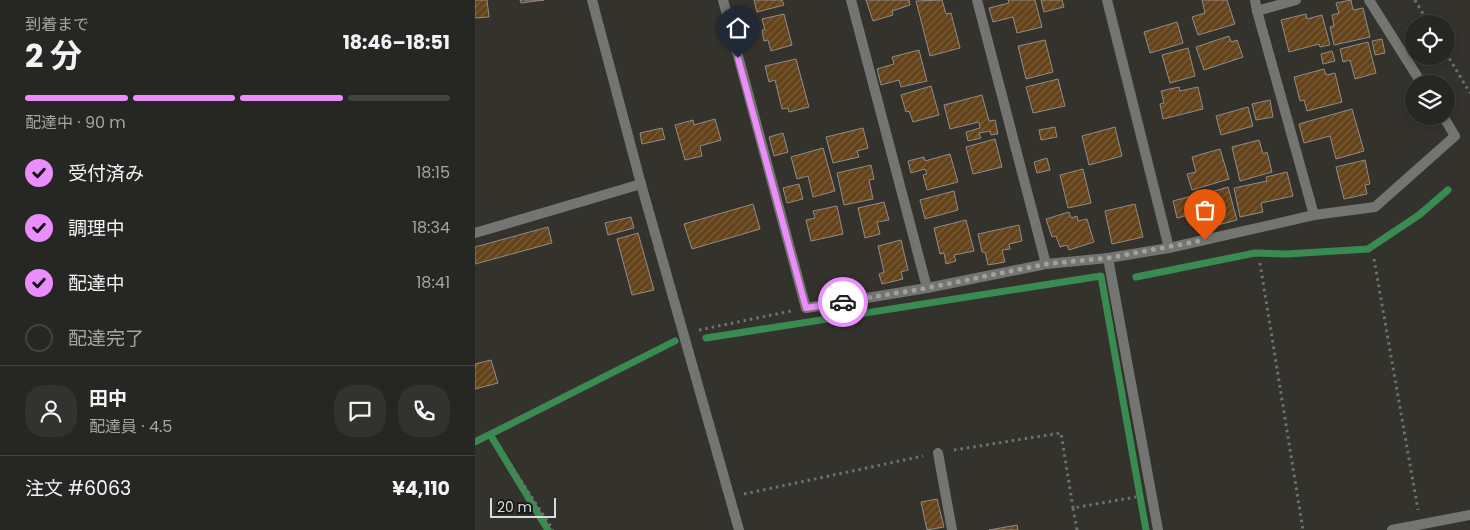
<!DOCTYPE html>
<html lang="ja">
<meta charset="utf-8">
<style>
:root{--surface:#262622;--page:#32322f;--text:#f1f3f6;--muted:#a4a5a5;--line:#424340;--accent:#eb8dfc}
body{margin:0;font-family:Poppins,"Noto Sans JP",sans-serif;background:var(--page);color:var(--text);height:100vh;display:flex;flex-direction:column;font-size:19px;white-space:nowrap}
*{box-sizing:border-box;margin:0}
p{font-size:16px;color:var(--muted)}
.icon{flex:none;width:28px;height:28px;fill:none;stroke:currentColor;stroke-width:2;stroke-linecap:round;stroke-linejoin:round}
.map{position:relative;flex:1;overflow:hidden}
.sheet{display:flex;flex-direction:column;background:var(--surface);width:475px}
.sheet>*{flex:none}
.fabs{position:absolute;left:930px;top:15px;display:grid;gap:10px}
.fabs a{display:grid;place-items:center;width:50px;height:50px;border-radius:50%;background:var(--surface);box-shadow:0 2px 8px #0003,0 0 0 1px var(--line);font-size:25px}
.scale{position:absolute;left:15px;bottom:12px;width:66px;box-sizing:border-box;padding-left:5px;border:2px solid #dbdbd8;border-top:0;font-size:14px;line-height:18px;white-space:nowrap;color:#dbdbd8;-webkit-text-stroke:4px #1a1a18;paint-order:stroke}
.pin{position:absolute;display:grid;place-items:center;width:42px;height:42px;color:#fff;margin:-51px -21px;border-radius:50% 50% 50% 0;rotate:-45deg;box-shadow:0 0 5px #0007}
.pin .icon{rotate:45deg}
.courier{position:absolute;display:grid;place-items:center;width:50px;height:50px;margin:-25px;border:4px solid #eb8dfc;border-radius:50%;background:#fff;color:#222;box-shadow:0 1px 6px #0007}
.overview em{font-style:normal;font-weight:700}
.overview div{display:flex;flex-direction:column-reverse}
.overview{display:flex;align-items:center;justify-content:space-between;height:85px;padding:0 25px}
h1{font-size:32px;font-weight:700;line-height:38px}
.bar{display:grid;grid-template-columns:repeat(4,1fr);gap:8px 5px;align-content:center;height:60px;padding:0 25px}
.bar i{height:6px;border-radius:4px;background:var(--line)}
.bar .current{background:var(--accent)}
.bar p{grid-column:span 4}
.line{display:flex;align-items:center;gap:12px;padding:0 25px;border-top:1px solid var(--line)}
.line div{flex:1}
.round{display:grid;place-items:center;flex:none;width:52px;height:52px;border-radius:20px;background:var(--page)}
ol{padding:0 25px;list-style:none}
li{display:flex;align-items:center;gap:15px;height:55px}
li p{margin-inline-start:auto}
li .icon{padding:5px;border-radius:50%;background:var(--accent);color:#111;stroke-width:4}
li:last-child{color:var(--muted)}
li i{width:28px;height:28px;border:2px solid var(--line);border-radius:50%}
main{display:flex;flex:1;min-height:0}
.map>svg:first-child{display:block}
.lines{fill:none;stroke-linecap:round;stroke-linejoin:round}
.stream{stroke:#398b51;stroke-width:7}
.building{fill:url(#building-hatch);stroke:#908c88}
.path{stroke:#71716c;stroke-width:3;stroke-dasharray:2.5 4;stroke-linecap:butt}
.minor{stroke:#747572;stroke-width:10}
.done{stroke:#a0a09c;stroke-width:5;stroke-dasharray:0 9}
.route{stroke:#eb8dfc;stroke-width:6}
</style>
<main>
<section class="sheet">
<div class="overview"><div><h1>2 分</h1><p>到着まで</p></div><em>18:46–18:51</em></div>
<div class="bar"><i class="current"></i><i class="current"></i><i class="current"></i><i></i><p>配達中 · 90 m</p></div>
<ol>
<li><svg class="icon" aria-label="check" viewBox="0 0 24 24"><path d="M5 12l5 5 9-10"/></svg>受付済み<p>18:15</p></li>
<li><svg class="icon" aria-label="check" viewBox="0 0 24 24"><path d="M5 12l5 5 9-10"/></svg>調理中<p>18:34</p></li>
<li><svg class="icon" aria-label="check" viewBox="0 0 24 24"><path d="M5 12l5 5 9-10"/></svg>配達中<p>18:41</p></li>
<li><i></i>配達完了</li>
</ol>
<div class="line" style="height:90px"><a class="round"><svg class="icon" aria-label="person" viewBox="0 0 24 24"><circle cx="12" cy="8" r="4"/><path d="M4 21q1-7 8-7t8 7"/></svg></a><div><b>田中</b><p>配達員 · 4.5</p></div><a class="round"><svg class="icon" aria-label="chat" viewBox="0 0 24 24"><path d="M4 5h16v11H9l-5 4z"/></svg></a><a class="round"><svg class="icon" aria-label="phone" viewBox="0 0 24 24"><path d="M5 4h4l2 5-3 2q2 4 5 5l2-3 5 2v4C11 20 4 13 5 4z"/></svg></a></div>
<div class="line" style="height:65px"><div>注文 #6063</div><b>¥4,110</b></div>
</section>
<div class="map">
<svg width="995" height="530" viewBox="0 0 995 530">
<defs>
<pattern id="building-hatch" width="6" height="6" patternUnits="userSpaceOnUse" patternTransform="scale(1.25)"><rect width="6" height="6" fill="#64431a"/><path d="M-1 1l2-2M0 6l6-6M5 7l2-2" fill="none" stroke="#7a5e3b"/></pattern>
</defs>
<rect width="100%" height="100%" fill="#33322d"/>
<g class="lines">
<g class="stream">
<path d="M661 277 780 253 812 254 893 249 944 215 973 190"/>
<path d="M231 338 626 276 671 530"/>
<path d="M16 436 73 530"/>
<path d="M0 442 200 341"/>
</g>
</g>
<g class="building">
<path d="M0 0H12L14 17 0 18Z"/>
<path d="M45 0H69L46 3Z"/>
<path d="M279 0H307L309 5 282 12Z"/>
<path d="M391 0H434L435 5 417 11 418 15 398 21Z"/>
<path d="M467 0 471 14 476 13 485 48 455 56 441 1Z"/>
<path d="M533 0H560L567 27 542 33 538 17 518 22 514 8 534 3Z"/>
<path d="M566 0H587L589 7 569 12Z"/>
<path d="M727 0H752L760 24 723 35 717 17 730 13Z"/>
<path d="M876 0 878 10 888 8 895 37 859 45 855 27 859 26 857 15 864 13 861 3Z"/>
<path d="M309 14 317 45 296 51 293 40 289 41 287 30H290L287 19Z"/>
<path d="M831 14 832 19 847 15 855 45 845 47 844 44 814 52 806 20Z"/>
<path d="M279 21 283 34 267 38 264 25Z"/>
<path d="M702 22 708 43 675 53 669 32Z"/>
<path d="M754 36 756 42 762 40 768 57 729 70 721 47Z"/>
<path d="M907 39 910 53 900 55 897 41Z"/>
<path d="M570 40 578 72 551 79 543 46Z"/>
<path d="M893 42 901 73 880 79 875 60 868 62 865 49Z"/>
<path d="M713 48 720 76 695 83 687 55Z"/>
<path d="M444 50 452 81 426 87 424 80 406 85 402 69 419 64 417 57Z"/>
<path d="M857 51 860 61 848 64 846 54Z"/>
<path d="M321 59 334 107 314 112 313 108 307 109 300 80 294 82 290 66Z"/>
<path d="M849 69 851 75 860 73 867 102 832 111 829 100 825 101 819 77Z"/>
<path d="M583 79 590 106 558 113 551 87Z"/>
<path d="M456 86 464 115 438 122 434 111 431 112 426 95Z"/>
<path d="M704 87 705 91 723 87 728 109 688 119 685 104 689 103 686 91Z"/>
<path d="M507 95 514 121 520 120 523 134 516 135 515 131 504 133 506 138 493 141 491 132 505 128 504 122 475 129 469 105Z"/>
<path d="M795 100 798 117 781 120 777 104Z"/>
<path d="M773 107 778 126 746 135 741 116Z"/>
<path d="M877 109 889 151 861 159 855 136 829 143 824 124Z"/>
<path d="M240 119 246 140 225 146 227 156 210 160 200 125 218 120 219 125Z"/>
<path d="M580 127 582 137 566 140 564 130Z"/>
<path d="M640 127 647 156 614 165 607 136Z"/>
<path d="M187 128 190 139 167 144 165 133Z"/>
<path d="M388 128 393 148 382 151 384 157 358 163 351 137Z"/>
<path d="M308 133 313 152 299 156 294 137Z"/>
<path d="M520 139 527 167 498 174 491 147Z"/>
<path d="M784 140 788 154 792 152 797 172 765 181 757 147Z"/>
<path d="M348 148 360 191 338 197 333 176 322 179 316 157Z"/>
<path d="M745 149 754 179 717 190 712 174 721 172 717 157Z"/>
<path d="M475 154 483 182 452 190 448 175 452 174 450 169 436 173 433 161 449 157 450 161Z"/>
<path d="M572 158 575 170 562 173 559 162Z"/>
<path d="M890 160 895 184 890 185 892 194 869 199 861 167Z"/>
<path d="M396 165 399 179 394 180 398 199 369 205 362 173Z"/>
<path d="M608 169 616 203 593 208 585 175Z"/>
<path d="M812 172 818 196 786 203 788 212 765 217 759 188 792 181 791 177Z"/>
<path d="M324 184 328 199 312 203 308 188Z"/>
<path d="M753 187 762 220 735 227 726 195Z"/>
<path d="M479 191 483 210 450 219 445 200Z"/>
<path d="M720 195 721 201 715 202 717 214 702 218 698 201Z"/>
<path d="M409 202 414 220 402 222 405 234 390 238 383 208Z"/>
<path d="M278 204 285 229 217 249 209 224Z"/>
<path d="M660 204 668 237 637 244 630 211Z"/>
<path d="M362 206 368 234 336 241 331 220 340 218 338 211Z"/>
<path d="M594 212 596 218 602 216 603 221 612 219 619 242 594 250 592 245 585 247 581 236 577 237 571 219Z"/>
<path d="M156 217 159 228 133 235 130 223Z"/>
<path d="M491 220 499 251 479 255 481 261 471 264 469 253 465 254 459 228Z"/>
<path d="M544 225 547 241 534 244 535 249 527 250 530 262 513 265 510 252H507L503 234Z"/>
<path d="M73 227 77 243 0 264V247Z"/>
<path d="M163 233 179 290 157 295 142 239Z"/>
<path d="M426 240 433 270 426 272 428 279 407 284 404 274 409 272 403 246Z"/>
<path d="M16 360 23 383 0 389V364Z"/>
<path d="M462 499 469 527 452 530 446 502Z"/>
<path d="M542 525 543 530H514Z"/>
</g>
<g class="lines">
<g class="path">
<path d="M940 0 954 24"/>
<path d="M971 53 995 93"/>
<path d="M899 259 943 510"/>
<path d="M785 263 828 530"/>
<path d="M224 330 316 311"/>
<path d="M479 450 586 433 598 508"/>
<path d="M35 464 78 530"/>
<path d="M269 494 448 456"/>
<path d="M602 530 598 508 661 497"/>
</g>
<g class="minor">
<path d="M117 0 166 184 264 530"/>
<path d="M248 0 331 308 452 288 571 264 633 258 694 248 839 215 900 207 980 136 968 116"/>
<path d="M376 0 452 288"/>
<path d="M502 0 571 264"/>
<path d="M632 0 694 248"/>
<path d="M780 0 782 11"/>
<path d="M821 0 782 11 839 215"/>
<path d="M894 0 947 84"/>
<path d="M0 233 166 184"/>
<path d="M633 258 683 530"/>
<path d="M463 453 477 530"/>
<path d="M917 530 995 515"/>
</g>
</g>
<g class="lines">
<path class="done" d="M368 302 452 288 571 264 633 258 730 240"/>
<path class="route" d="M263 58 331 308 368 302"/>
</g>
</svg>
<div class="fabs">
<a><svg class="icon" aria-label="locate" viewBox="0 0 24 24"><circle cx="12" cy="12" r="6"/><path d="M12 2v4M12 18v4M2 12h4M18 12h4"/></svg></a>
<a><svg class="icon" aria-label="layers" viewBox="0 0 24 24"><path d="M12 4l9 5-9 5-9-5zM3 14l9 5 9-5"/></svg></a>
</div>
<div class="scale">20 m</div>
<div class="pin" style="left:730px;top:240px;background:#ea580c"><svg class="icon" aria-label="bag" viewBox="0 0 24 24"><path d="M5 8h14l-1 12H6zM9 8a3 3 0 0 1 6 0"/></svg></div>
<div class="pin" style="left:263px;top:58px;background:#1f2937"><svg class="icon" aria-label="home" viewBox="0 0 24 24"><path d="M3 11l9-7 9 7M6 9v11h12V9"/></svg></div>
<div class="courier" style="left:368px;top:302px"><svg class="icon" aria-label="car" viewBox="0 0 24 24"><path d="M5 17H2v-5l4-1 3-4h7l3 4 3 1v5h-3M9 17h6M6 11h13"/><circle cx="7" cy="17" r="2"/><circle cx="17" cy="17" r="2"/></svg></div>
</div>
</main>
